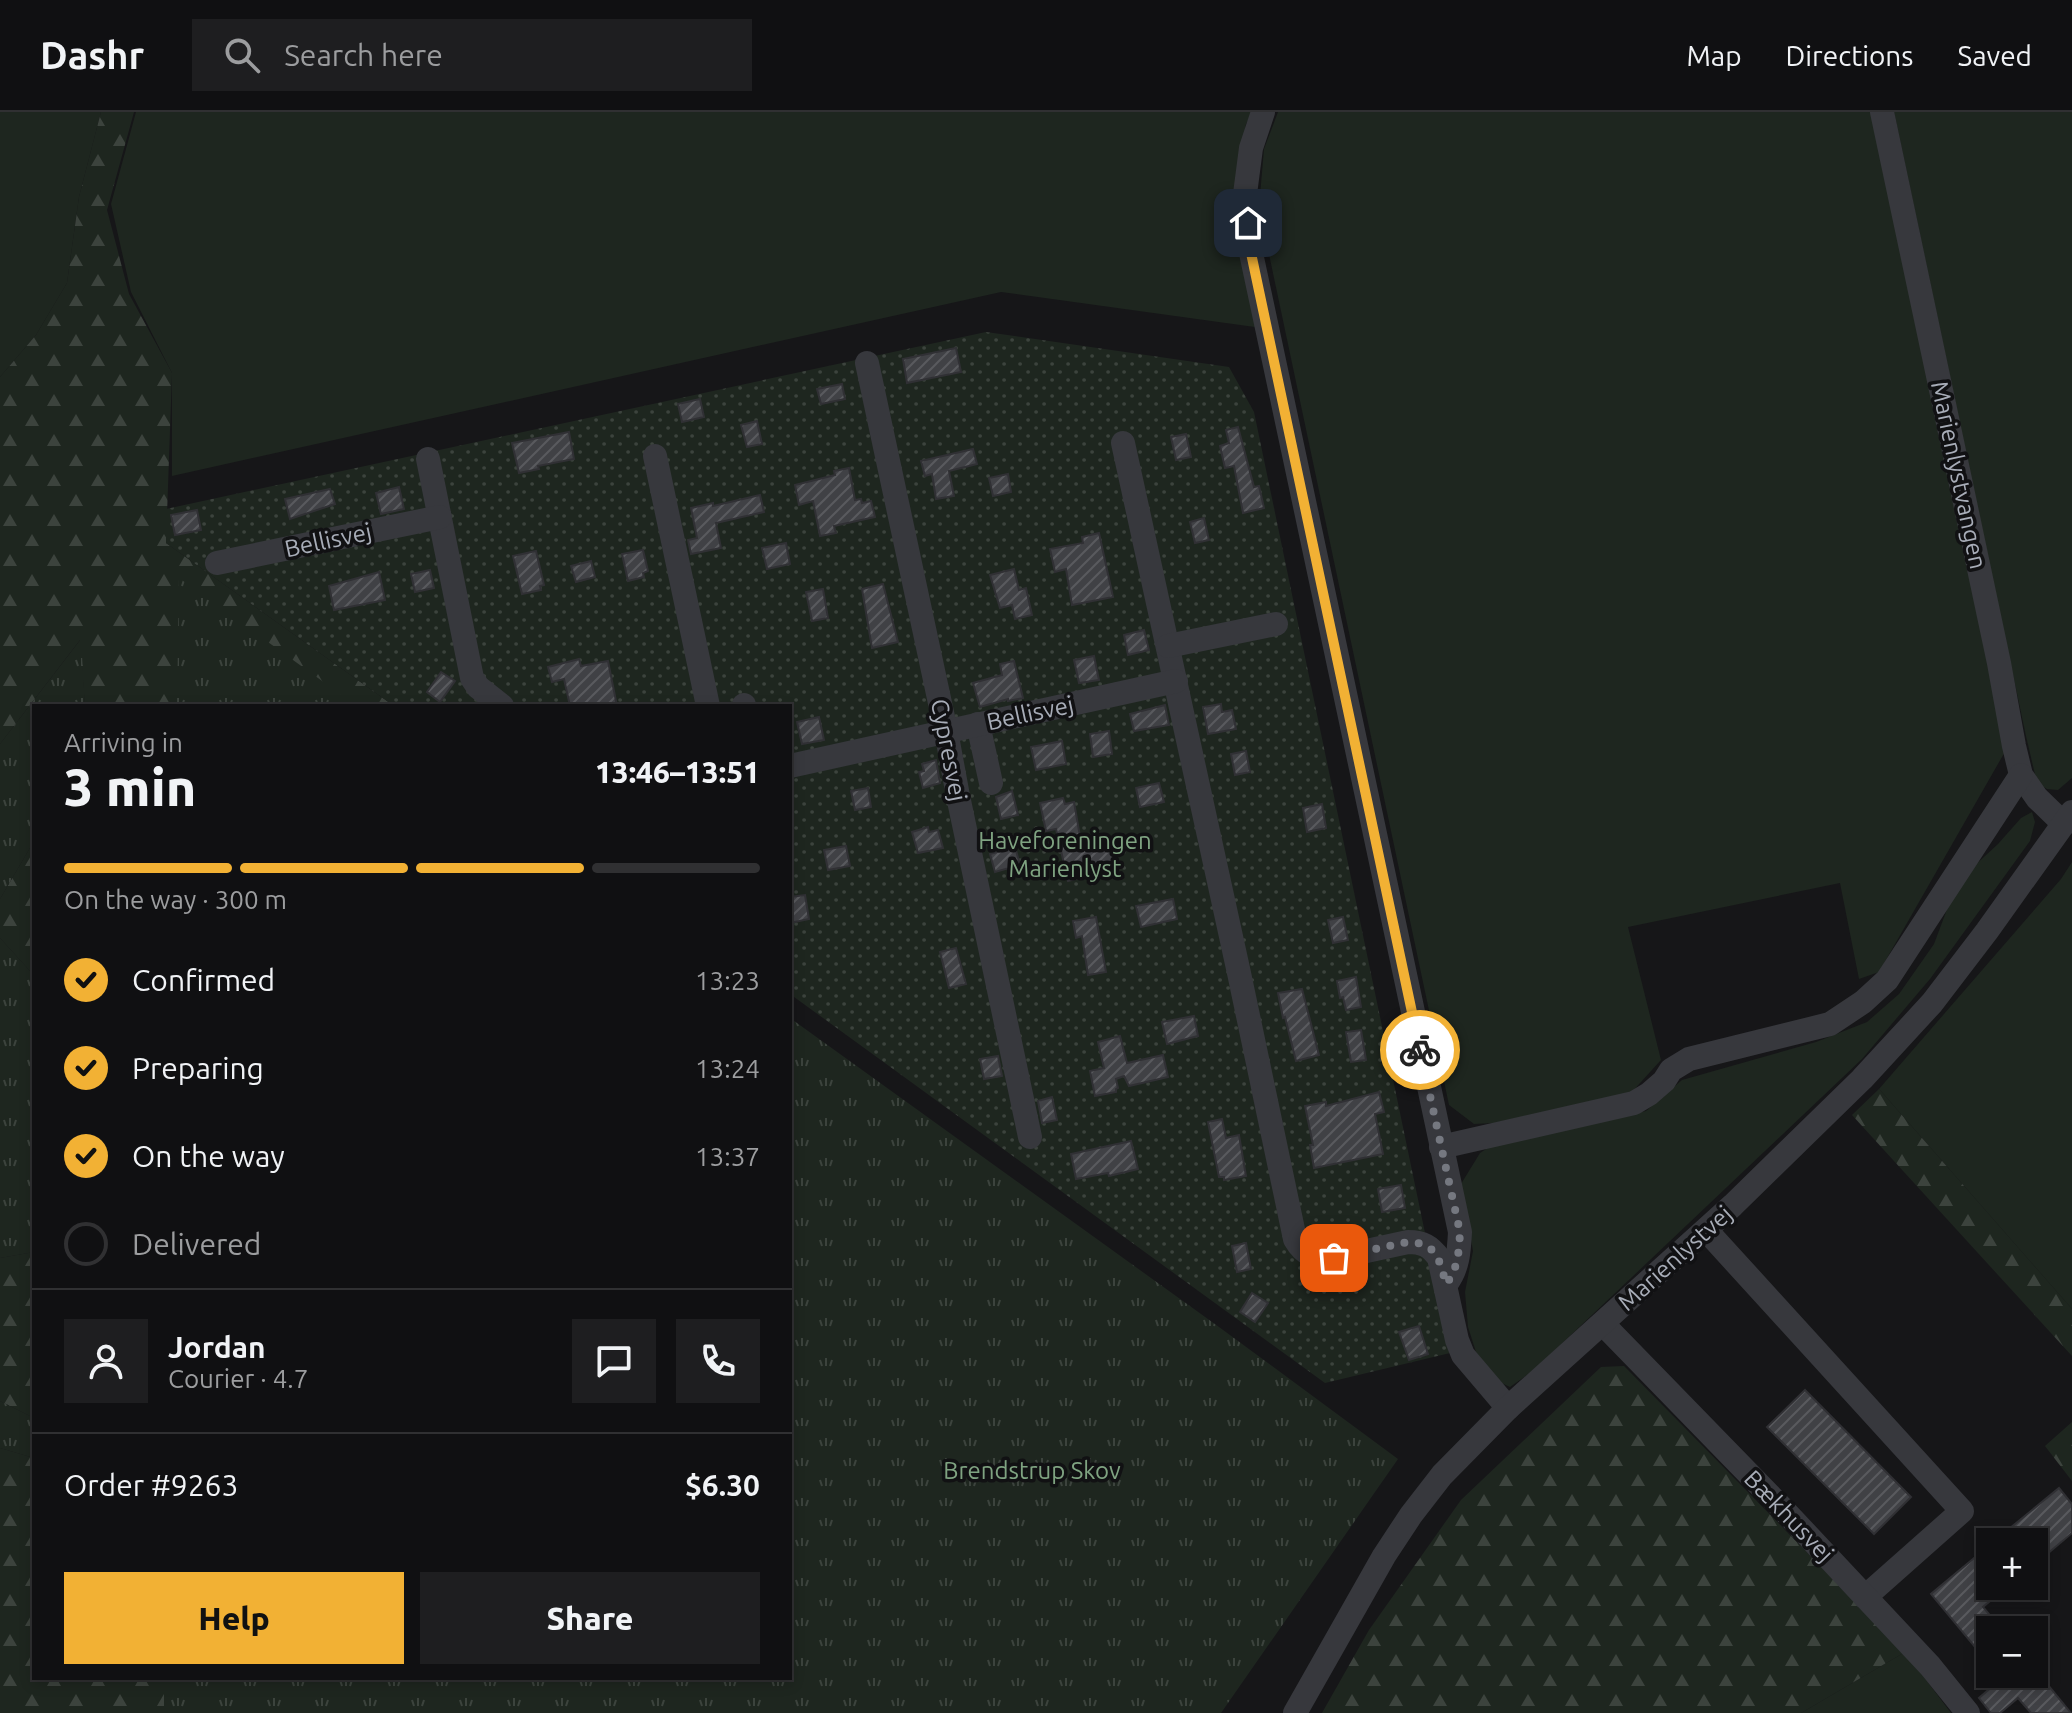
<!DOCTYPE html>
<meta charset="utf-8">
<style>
:root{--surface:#101012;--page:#1e1e20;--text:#f1f3f6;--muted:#9c9d9f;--line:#303032;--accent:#f2b134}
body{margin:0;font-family:Ubuntu,sans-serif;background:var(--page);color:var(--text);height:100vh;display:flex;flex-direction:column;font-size:30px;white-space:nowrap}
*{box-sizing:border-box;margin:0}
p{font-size:26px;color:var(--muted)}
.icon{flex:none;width:44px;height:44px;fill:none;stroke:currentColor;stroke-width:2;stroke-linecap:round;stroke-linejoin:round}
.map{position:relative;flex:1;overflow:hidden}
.drawer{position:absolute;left:32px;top:592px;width:760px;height:976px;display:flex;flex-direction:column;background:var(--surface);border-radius:0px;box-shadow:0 4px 12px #0003,0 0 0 2px var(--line)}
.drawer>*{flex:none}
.tools{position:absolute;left:1976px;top:1416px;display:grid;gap:16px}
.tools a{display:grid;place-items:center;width:72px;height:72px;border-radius:0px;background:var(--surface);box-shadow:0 4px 12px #0003,0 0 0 2px var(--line);font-size:40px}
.pin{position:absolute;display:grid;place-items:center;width:68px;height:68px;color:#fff;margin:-34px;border-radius:16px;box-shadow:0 4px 12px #0006}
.courier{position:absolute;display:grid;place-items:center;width:80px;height:80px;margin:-40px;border:6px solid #f2b134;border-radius:50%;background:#fff;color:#222;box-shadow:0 2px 10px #0007}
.overview em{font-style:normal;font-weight:800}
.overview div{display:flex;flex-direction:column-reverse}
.overview{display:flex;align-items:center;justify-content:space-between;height:136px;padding:0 32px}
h1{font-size:52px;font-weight:800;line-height:60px}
.bar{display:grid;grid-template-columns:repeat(4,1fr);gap:12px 8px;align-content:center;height:96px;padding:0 32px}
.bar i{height:10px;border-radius:6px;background:var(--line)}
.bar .on{background:var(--accent)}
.bar p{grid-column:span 4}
.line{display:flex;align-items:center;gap:20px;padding:0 32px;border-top:2px solid var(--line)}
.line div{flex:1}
.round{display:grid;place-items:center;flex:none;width:84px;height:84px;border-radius:0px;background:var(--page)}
ol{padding:0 32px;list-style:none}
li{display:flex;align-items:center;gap:24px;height:88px}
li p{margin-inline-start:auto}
li .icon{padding:8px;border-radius:50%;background:var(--accent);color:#111;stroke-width:4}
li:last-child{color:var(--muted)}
li i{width:44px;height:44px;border:4px solid var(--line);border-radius:50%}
.action{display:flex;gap:16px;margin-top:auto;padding:16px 32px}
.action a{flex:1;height:92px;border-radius:0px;background:var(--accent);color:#111;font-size:32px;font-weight:800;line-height:92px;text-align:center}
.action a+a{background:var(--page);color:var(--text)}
header{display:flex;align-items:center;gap:48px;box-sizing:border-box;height:112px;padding:0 40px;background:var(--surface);border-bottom:2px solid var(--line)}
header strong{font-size:38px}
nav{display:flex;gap:44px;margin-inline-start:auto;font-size:28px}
.search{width:560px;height:72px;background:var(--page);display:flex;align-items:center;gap:20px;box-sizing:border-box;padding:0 28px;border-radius:0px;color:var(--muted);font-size:30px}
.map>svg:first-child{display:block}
.grass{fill:#1e261f}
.forest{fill:url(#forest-firs)}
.park{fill:url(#park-tufts)}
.garden{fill:url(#garden-dots)}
.building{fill:url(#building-hatch);stroke:#303034;stroke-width:2}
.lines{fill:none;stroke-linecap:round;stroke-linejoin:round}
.minor{stroke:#37383d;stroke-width:24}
.done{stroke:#757880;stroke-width:8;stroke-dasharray:0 14.4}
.route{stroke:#f2b134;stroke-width:10}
.labels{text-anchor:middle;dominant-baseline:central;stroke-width:7;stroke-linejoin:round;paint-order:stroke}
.street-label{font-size:24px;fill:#a8adb8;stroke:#111113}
.park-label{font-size:24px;fill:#7fa381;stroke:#111113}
</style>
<header>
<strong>Dashr</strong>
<div class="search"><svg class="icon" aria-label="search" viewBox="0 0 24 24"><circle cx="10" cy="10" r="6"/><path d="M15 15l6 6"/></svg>Search here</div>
<nav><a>Map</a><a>Directions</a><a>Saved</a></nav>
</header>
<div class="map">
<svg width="2072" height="1601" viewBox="0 0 2072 1601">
<defs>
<pattern id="forest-firs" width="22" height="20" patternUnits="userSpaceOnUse" patternTransform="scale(2)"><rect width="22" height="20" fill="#1e261f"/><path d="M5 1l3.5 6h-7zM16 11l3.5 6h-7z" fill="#3c433d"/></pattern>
<pattern id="park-tufts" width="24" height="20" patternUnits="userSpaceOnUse" patternTransform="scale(2)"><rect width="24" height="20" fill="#1e261f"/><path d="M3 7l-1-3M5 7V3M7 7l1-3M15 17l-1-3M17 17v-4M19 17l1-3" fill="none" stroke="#3c433d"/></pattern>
<pattern id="garden-dots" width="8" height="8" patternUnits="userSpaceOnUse" patternTransform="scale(2)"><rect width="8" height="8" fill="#1e261f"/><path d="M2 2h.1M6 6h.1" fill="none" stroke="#3c433d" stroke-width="1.8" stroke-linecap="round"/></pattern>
<pattern id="building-hatch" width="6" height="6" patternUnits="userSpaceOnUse" patternTransform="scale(2)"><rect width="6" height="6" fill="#404145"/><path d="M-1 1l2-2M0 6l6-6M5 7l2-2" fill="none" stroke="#595a5e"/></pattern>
</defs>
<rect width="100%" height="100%" fill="#161618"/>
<g class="grass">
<path d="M0 0H101L79 85 67 171 36 223 0 265Z"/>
<path d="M136 0H1253L1246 12 1235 80 1262 216 1001 180 172 364V261L131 180 111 92Z"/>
<path d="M1278 0H1873L2006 638 1879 860 1859 867 1840 771 1628 815 1661 948 1631 981 1495 1011 1474 1012 1449 993 1259 95 1264 37Z"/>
<path d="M1894 0H2072V666L2058 678 2047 677 2037 671 2026 624Z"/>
<path d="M2032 700 2035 710 2030 729 1930 867 1862 947 1534 1258 1510 1275 1497 1269 1476 1240 1468 1215 1465 1180 1473 1139 1461 1072 1480 1041 1492 1033 1646 999 1682 968 1816 930 1867 910 1899 882 1934 832 1952 784 1972 756 1998 732 2021 706Z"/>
<path d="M2072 750V1197L1879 977 2061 767Z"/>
<path d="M1905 1540 1951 1601H1801Z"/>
</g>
<g class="forest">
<path d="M101 0H134L107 98 129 182 172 261 166 431 394 594H85L80 528 0 632V265L36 223 67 171 79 85Z"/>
<path d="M34 729V859H30L0 826V787Z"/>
<path d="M1879 977 2072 1197V1244L1852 1003Z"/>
<path d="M34 1140V1306L0 1289V1146Z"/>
<path d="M1624 1254 1905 1540 1801 1601H1322L1369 1518 1461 1388 1601 1255Z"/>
<path d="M2072 1310V1369L2045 1334Z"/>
<path d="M0 1336 34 1346V1566H424L411 1601H0Z"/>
</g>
<g class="park">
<path d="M179 466 357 594H177Z"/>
<path d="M81 527 85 594H34V729L0 787V632Z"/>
<path d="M0 826 30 859H34V1140L0 1146Z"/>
<path d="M790 906 1219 1215 1398 1347 1221 1601H164V1566H790Z"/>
<path d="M0 1289 34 1306V1346L0 1336Z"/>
</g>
<path class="garden" d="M986 220 1229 255 1254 300 1450 1241 1325 1271 790 882V594H394L166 431V397Z"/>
<g class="building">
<path d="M956 236 961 260 907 271 903 247Z"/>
<path d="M842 272 845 287 821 292 817 277Z"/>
<path d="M700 287 704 305 682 310 678 292Z"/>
<path d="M757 309 762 332 747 335 741 313Z"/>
<path d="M1238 315 1254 375 1259 374 1264 396 1243 401 1234 354 1225 356 1220 334 1229 331 1226 318Z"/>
<path d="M569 320 574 347 538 354 539 357 519 361 512 331Z"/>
<path d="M1186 322 1191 345 1176 348 1171 325Z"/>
<path d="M973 337 977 352 949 359 954 384 936 387 932 362 925 364 921 349Z"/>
<path d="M849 356 855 388 861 387 862 391 871 389 875 405 834 414 836 421 820 424 813 389 799 393 795 373 835 363 834 359Z"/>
<path d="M1008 362 1011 380 993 384 989 366Z"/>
<path d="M399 375 404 397 381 402 376 381Z"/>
<path d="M330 377 335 392 290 407 285 387Z"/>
<path d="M760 383 764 400 716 411 721 436 691 442 688 428 697 426 691 396 713 391V394Z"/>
<path d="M197 398 201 418 175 423 171 403Z"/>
<path d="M1204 406 1209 428 1195 431 1190 410Z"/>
<path d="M1099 421 1113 485 1072 493 1066 457 1055 460 1050 437 1083 431 1082 425Z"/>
<path d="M786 431 790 452 767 457 762 436Z"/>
<path d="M643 438 648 459 643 461 644 465 628 469 622 442Z"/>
<path d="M536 439 544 473 540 474 541 478 522 482 513 444Z"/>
<path d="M591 449 595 465 576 470 571 454Z"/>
<path d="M1014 457 1019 478 1026 476 1032 503 1015 507 1012 493 1000 496 990 463Z"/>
<path d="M430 458 434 476 415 480 411 462Z"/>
<path d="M379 460 385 488 334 498 329 474Z"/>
<path d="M883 472 898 530 872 536 862 477Z"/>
<path d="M823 477 828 506 812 509 806 480Z"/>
<path d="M1144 518 1149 538 1128 543 1124 523Z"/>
<path d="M1094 544 1099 568 1079 571 1074 548Z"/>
<path d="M579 547 581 554 608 549 617 594H570L564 567 552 570 548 555Z"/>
<path d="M1014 549 1023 586 1008 589V587L980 595 973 571 1002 563 1000 552Z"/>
<path d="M441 560 455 569 440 590 427 580Z"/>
<path d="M1221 592 1222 600 1232 598 1236 617 1208 622 1203 595Z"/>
<path d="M1165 593 1169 613 1134 619 1130 602Z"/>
<path d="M819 605 824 628 802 632 797 610Z"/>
<path d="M1109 619 1112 642 1093 645 1090 622Z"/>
<path d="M1062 629 1066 652 1036 658 1031 635Z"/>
<path d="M1246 639 1250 660 1235 663 1231 642Z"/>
<path d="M936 648 940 671 923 676 919 660 924 659 922 652Z"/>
<path d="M1159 671 1164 690 1140 695 1136 676Z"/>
<path d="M868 676 871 695 855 698 851 679Z"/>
<path d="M1012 679 1018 703 1001 707 996 685Z"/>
<path d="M1063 686 1065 692 1074 690 1082 736 1111 730 1115 754 1086 760 1087 764 1068 769 1056 717 1046 719 1040 691Z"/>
<path d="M1322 692 1326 716 1307 720 1303 696Z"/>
<path d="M928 715 929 720 938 718 943 736 918 741 912 720Z"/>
<path d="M846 734 850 754 828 758 824 738Z"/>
<path d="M1015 735 1020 753 995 760 990 742Z"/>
<path d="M805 783 809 807 790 811V785Z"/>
<path d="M1173 787 1177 807 1141 815 1136 794Z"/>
<path d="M1096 805 1106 860 1088 863 1082 824 1076 826 1073 809Z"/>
<path d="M1343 805 1348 828 1333 831 1328 808Z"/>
<path d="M956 836 966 872 949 876 940 840Z"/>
<path d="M1356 865 1361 895 1346 898 1343 885 1340 886 1337 869Z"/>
<path d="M1302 877 1319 943 1296 949 1285 905 1283 906 1278 881Z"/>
<path d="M1194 904 1198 924 1167 932 1162 910Z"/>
<path d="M1361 918 1366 948 1351 950 1346 920Z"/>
<path d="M1120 924 1127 951 1163 943 1168 965 1129 974 1124 964 1116 967 1118 976 1116 977V980L1095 984 1090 959 1104 956 1098 930Z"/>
<path d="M998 944 1002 964 984 967 980 947Z"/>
<path d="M1379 980 1384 1000 1375 1002 1383 1042 1314 1056 1310 1033H1313L1305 994 1326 990V994Z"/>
<path d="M1052 985 1057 1008 1042 1011 1038 989Z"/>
<path d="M1222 1007 1226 1026 1239 1023 1246 1064 1224 1068V1065H1219L1208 1010Z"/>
<path d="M1131 1029 1138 1057 1109 1064 1108 1061 1076 1067 1071 1042Z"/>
<path d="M1401 1073 1405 1096 1382 1100 1378 1077Z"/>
<path d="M1246 1131 1251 1157 1237 1160 1232 1134Z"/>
<path d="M1252 1181 1268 1191 1255 1210 1240 1200Z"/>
<path d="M1419 1214 1428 1242 1409 1248 1399 1220Z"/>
<path d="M1805 1278 1911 1385 1874 1422 1767 1315Z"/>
<path d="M2059 1376 2072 1392V1421L2034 1453V1430H1993Z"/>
<path d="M1990 1433V1474H2008L1983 1495 2002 1518H1990V1553L1931 1482Z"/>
<path d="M2007 1562H2039L2071 1601H2031L2018 1586 2000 1601H1991L1979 1586Z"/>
</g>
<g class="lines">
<g class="minor">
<path d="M1263 0 1251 36 1245 82 1251 141 1460 1120C1459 1139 1458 1157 1446 1172"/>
<path d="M1882 0 1999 551 2014 634 2021 663 2037 686 2064 712"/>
<path d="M867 251 946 619 958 684 1030 1025"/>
<path d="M1123 331 1239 861 1295 1127C1304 1143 1316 1147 1334 1146L1408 1130C1423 1130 1430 1134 1439 1146L1457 1228 1463 1243 1508 1296"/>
<path d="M655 344 708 594"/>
<path d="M428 347 472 566 478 575 502 594"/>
<path d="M217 451 440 405"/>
<path d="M1168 534 1276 512"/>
<path d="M744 593V594"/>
<path d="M978 612 991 671"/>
<path d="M790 654 1176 569"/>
<path d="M1441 1035 1634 991 1649 982 1664 969 1671 958 1689 947 1830 912 1863 890 1887 868 2021 663"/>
<path d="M1706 1118 1962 1399 1865 1485"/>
<path d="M1603 1212 1781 1395 1930 1554 1968 1601"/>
<path d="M1295 1601 1384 1444 1411 1403 1442 1363 1508 1296 1733 1093 1862 967 1932 891 1987 819 2072 700"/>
</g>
</g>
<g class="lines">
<path class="done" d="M1334 1146 1408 1130C1437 1131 1439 1147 1446 1172 1458 1157 1459 1139 1460 1120L1420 938"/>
<path class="route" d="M1248 111 1251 141 1420 938"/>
</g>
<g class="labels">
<g class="street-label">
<text transform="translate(1959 363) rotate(78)">Marienlystvangen</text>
<text transform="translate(328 428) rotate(-12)">Bellisvej</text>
<text transform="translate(1030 601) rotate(-12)">Bellisvej</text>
<text transform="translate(949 638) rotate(79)">Cypresvej</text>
<text transform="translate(1675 1146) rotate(-42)">Marienlystvej</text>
<text transform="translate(1789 1404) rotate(46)">Bækhusvej</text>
</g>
<g class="park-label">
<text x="1065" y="728">Haveforeningen<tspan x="1065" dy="28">Marienlyst</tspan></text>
<text x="1032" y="1358">Brendstrup Skov</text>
</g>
</g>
</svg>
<div class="tools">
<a>+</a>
<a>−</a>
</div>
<div class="pin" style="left:1334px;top:1146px;background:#ea580c"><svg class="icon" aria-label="bag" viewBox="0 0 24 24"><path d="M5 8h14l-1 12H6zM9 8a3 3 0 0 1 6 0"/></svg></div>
<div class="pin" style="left:1248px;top:111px;background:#1f2937"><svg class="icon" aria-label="home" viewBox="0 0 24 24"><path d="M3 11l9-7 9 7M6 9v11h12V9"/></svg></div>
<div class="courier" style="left:1420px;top:938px"><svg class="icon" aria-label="bike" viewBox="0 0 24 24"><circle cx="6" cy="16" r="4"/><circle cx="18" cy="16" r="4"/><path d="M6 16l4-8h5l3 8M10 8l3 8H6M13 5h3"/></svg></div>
<section class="drawer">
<div class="overview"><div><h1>3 min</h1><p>Arriving in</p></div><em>13:46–13:51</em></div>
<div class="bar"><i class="on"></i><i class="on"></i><i class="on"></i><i></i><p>On the way · 300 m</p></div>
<ol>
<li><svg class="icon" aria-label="check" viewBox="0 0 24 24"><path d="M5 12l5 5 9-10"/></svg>Confirmed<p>13:23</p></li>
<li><svg class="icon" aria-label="check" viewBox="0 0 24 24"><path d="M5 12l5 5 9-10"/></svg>Preparing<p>13:24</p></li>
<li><svg class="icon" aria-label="check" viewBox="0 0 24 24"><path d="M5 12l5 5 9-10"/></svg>On the way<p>13:37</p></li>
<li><i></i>Delivered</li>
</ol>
<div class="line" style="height:144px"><a class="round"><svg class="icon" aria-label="person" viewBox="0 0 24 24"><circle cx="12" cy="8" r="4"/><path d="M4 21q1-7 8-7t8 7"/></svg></a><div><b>Jordan</b><p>Courier · 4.7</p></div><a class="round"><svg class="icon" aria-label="chat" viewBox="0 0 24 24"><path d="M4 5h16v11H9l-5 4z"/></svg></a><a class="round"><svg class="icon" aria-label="phone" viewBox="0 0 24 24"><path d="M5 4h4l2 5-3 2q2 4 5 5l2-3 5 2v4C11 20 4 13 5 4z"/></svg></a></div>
<div class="line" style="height:104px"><div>Order #9263</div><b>$6.30</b></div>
<div class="action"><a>Help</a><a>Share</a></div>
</section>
</div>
